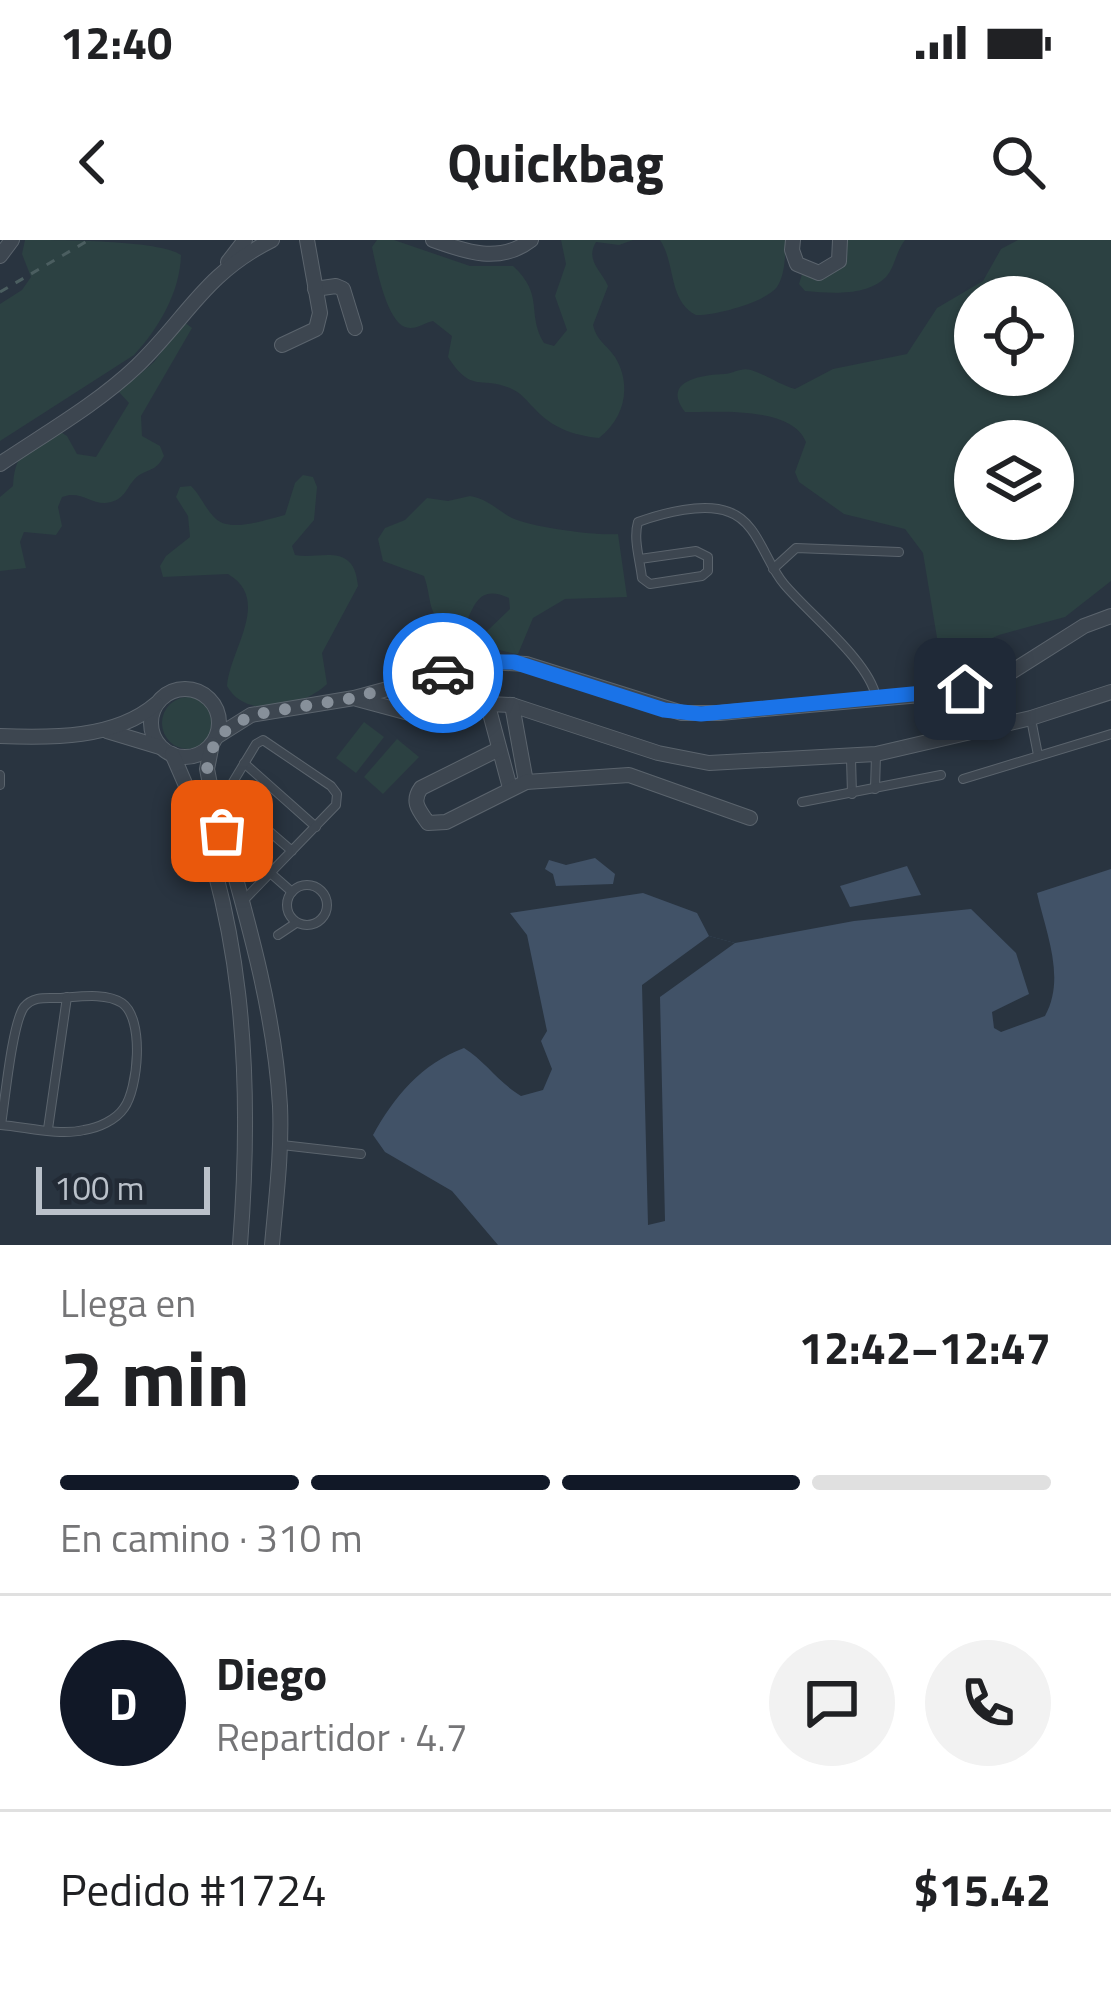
<!DOCTYPE html>
<html lang="es">
<meta charset="utf-8">
<style>
:root{--surface:#fff;--page:#f2f2f2;--text:#202124;--muted:#757577;--line:#e0e0e0;--accent:#111827}
body{margin:0;font-family:"Titillium Web",sans-serif;background:var(--page);color:var(--text);height:100vh;display:flex;flex-direction:column;font-size:45px;white-space:nowrap}
*{box-sizing:border-box;margin:0}
p{font-size:39px;color:var(--muted)}
.icon{flex:none;width:66px;height:66px;fill:none;stroke:currentColor;stroke-width:2;stroke-linecap:round;stroke-linejoin:round}
.map{position:relative;height:1005px;overflow:hidden}
.side{display:flex;flex-direction:column;background:var(--surface);flex:1}
.side>*{flex:none}
.controls{position:absolute;left:954px;top:36px;display:grid;gap:24px}
.controls a{display:grid;place-items:center;width:120px;height:120px;border-radius:50%;background:var(--surface);box-shadow:0 3px 9px #0004;font-size:60px}
.scale{position:absolute;left:36px;bottom:30px;width:174px;box-sizing:border-box;padding-left:12px;border:6px solid #bac1ca;border-top:0;font-size:33px;line-height:42px;white-space:nowrap;color:#bac1ca;-webkit-text-stroke:9px #222a35;paint-order:stroke}
.pin{position:absolute;display:grid;place-items:center;width:102px;height:102px;color:#fff;margin:-51px;border-radius:24px;box-shadow:0 6px 18px #0006}
.courier{position:absolute;display:grid;place-items:center;width:120px;height:120px;margin:-60px;border:9px solid #1a73e8;border-radius:50%;background:#fff;color:#222;box-shadow:0 3px 15px #0007}
.summary em{font-style:normal;font-weight:700}
.summary div{display:flex;flex-direction:column-reverse}
.summary{display:flex;align-items:center;justify-content:space-between;height:204px;padding:0 60px}
h1{font-size:78px;font-weight:700;line-height:90px}
.bar{display:grid;grid-template-columns:repeat(4,1fr);gap:18px 12px;align-content:center;height:144px;padding:0 60px}
.bar i{height:15px;border-radius:9px;background:var(--line)}
.bar .selected{background:var(--accent)}
.bar p{grid-column:span 4}
.line{display:flex;align-items:center;gap:30px;padding:0 60px;border-top:3px solid var(--line)}
.line div{flex:1}
.round{display:grid;place-items:center;flex:none;width:126px;height:126px;border-radius:63px;background:var(--page)}
.status{display:flex;justify-content:space-between;align-items:center;height:84px;padding:0 60px;background:var(--surface);direction:ltr}
.status svg{height:33px;fill:currentColor}
header{display:flex;justify-content:space-between;align-items:center;height:156px;padding:0 60px;background:var(--surface);font-size:54px;font-weight:700}
.map>svg:first-child{display:block}
.green{fill:#2c4142;fill-rule:evenodd}
.water{fill:#415267}
.pier{fill:#293440}
.lines{fill:none;stroke-linecap:round;stroke-linejoin:round}
.service-casing{stroke:#5b646d;stroke-width:10}
.minor-casing{stroke:#5b646d;stroke-width:16}
.path{stroke:#4b5e60;stroke-width:3;stroke-dasharray:9 9;stroke-linecap:butt}
.service{stroke:#3d4650;stroke-width:8}
.minor{stroke:#3d4650;stroke-width:14}
.done{stroke:#87909a;stroke-width:12;stroke-dasharray:0 21.6}
.route{stroke:#1a73e8;stroke-width:15}
</style>
<div class="status"><b>12:40</b><svg viewBox="0 0 49 12"><path d="M0 12V9h3v3zM5 12V6h3v6zM10 12V3h3v9zM15 12V0h3v12zM26 1h20v11H26zM47 4h2v5h-2z"/></svg></div>
<header><svg class="icon" aria-label="back" viewBox="0 0 24 24"><path d="M15 5l-7 7 7 7"/></svg>Quickbag<svg class="icon" aria-label="search" viewBox="0 0 24 24"><circle cx="10" cy="10" r="6"/><path d="M15 15l6 6"/></svg></header>
<div class="map">
<svg width="1111" height="1005" viewBox="0 0 1111 1005">
<rect width="100%" height="100%" fill="#293440"/>
<g class="green">
<path d="M25 0C59 0 160 0 181 15 180 52 159 88 134 115L0 201V64L22 50 31 37 22 14Z"/>
<path d="M377 0H394L470 26H513C545 55 526 74 544 103L554 106 567 90 555 56 566 24 561 0H633L619 5 596 2C585 20 601 30 608 46L593 85C597 101 606 104 615 117 632 145 625 178 599 198 572 195 552 188 533 167 526 160 521 153 512 149 482 135 472 155 448 117L452 96 433 81C423 83 415 91 405 87 386 80 376 25 372 7Z"/>
<path d="M660 0H787C784 16 786 33 777 47 766 62 714 76 696 75 668 61 676 24 660 0Z"/>
<path d="M838 0H905C896 11 895 27 886 37 866 57 830 53 805 51L799 44 802 34H818L833 26Z"/>
<path d="M1018 0H1111V341L1065 377 999 395 941 422 923 313 905 289 844 274 799 242 795 232 806 202C792 166 718 172 685 172 661 141 701 135 724 134 735 133 741 127 751 130 767 135 780 145 795 149L833 129 907 114 937 68 983 41 1001 9ZM975 57H1053V135H975ZM975 201H1053V279H975Z"/>
<path d="M184 82 192 88 141 176 142 196 160 206 164 216C157 229 153 228 141 234 127 242 128 258 111 262 92 267 82 249 62 257L58 267 62 286 56 295 24 292 20 302 26 328 0 331V257L13 246C15 209 29 209 59 191L67 196 77 214 96 217 129 163 119 152 154 122Z"/>
<path d="M303 235 313 237 317 247 314 280 292 306 295 315C321 320 354 301 358 346L322 413 327 444C303 467 246 481 227 446 230 409 272 360 228 334L163 337 160 326 166 316 190 297 188 276 176 257 180 247 191 246C201 256 206 270 216 279 232 293 267 279 285 275L295 243Z"/>
<path d="M470 256C488 259 497 270 512 278 531 287 596 296 618 294L627 357 565 359 533 378 518 414C501 411 490 410 486 392L510 369 509 358C483 346 476 359 467 381 424 389 434 363 424 336L383 321 378 299 385 288 405 280 427 258 448 261Z"/>
<circle cx="188" cy="483" r="26"/>
<path d="M364 482 384 497 356 533 336 518Z"/>
<path d="M397 499 419 517 383 554 364 537Z"/>
</g>
<g class="water">
<path d="M595 618 615 634 613 644 556 646 553 634 545 629 549 620 566 625Z"/>
<path d="M907 626 921 655 850 667 840 646Z"/>
<path d="M1111 629V1005H498L452 951 385 912 373 895C394 857 421 824 464 808 486 822 498 842 521 856L543 850 552 829 541 801 547 791 527 695 510 673 643 653 697 673 709 696 735 703 854 681 971 669 1016 713 1029 754 992 772 994 788 1001 792 1045 776C1066 738 1046 693 1037 653Z"/>
</g>
<path class="pier" d="M709 696 735 703 660 757 665 981 648 985 642 745Z"/>
<g class="lines">
<g class="service-casing">
<g id="service">
<path d="M640 319 696 311 708 317V331L702 336 650 344 642 338C640 320 633 299 638 282 663 273 704 262 729 272 758 282 765 322 784 344 809 374 869 421 876 457"/>
<path d="M773 329 796 308 899 312"/>
<path d="M1031 479 1038 515"/>
<path d="M851 518 852 554"/>
<path d="M244 523 316 587"/>
<path d="M0 535V545"/>
<path d="M963 539 1111 494"/>
<path d="M875 549 876 515"/>
<path d="M802 562 941 535"/>
<path d="M226 594 292 652"/>
<circle cx="307" cy="665" r="20"/>
<path d="M243 661 336 565 337 554 331 546 263 500 256 504 233 542 234 555 240 566 292 611"/>
<path d="M278 695 296 683"/>
<path d="M0 885H1C26 887 59 896 84 890 98 888 116 880 124 868 138 849 145 779 122 763 106 752 77 757 59 758 46 758 33 756 24 767 12 784 5 860 1 885"/>
<path d="M48 889 67 757"/>
<path d="M282 905 361 914"/>
</g>
</g>
<g class="minor-casing">
<g id="minor">
<path d="M433 0C466 12 500 24 531 0"/>
<path d="M793 0 792 10 797 24 819 33 839 21 840 0"/>
<path d="M0 16 12 0"/>
<path d="M228 22 245 0"/>
<path d="M315 49 336 46 343 49 355 88"/>
<path d="M282 105 316 89 320 73 307 0"/>
<path d="M0 224C46 193 97 164 137 126 187 78 204 34 272 0"/>
<circle cx="185" cy="483" r="34"/>
<path d="M357 459 409 473 430 474 468 463 512 465 658 513 709 523 876 514 1031 478 1111 452"/>
<path d="M487 462 510 548"/>
<path d="M512 465 526 542"/>
<path d="M107 491 160 507"/>
<path d="M0 496C51 498 115 499 156 464"/>
<path d="M216 497 251 475 354 458 488 422 526 424 682 473H720L943 453 1008 434 1084 386 1111 376"/>
<path d="M212 504 207 529 211 549C239 652 274 759 280 866 282 912 276 959 272 1005"/>
<path d="M499 509 421 548C411 562 419 570 428 583L446 582 526 542 629 535 750 578"/>
<path d="M172 514C245 668 253 838 240 1005"/>
</g>
</g>
<path class="path" d="M0 52 89 0"/>
<use href="#service" class="service"/>
<use href="#minor" class="minor"/>
</g>
<g class="lines">
<path class="done" d="M222 591 207 529 216 497 251 475 353 458 443 433"/>
<path class="route" d="M443 433 488 422H514L664 470 701 474 965 449"/>
</g>
</svg>
<div class="controls">
<a><svg class="icon" aria-label="locate" viewBox="0 0 24 24"><circle cx="12" cy="12" r="6"/><path d="M12 2v4M12 18v4M2 12h4M18 12h4"/></svg></a>
<a><svg class="icon" aria-label="layers" viewBox="0 0 24 24"><path d="M12 4l9 5-9 5-9-5zM3 14l9 5 9-5"/></svg></a>
</div>
<div class="scale">100 m</div>
<div class="pin" style="left:222px;top:591px;background:#ea580c"><svg class="icon" aria-label="bag" viewBox="0 0 24 24"><path d="M5 8h14l-1 12H6zM9 8a3 3 0 0 1 6 0"/></svg></div>
<div class="pin" style="left:965px;top:449px;background:#1f2937"><svg class="icon" aria-label="home" viewBox="0 0 24 24"><path d="M3 11l9-7 9 7M6 9v11h12V9"/></svg></div>
<div class="courier" style="left:443px;top:433px"><svg class="icon" aria-label="car" viewBox="0 0 24 24"><path d="M5 17H2v-5l4-1 3-4h7l3 4 3 1v5h-3M9 17h6M6 11h13"/><circle cx="7" cy="17" r="2"/><circle cx="17" cy="17" r="2"/></svg></div>
</div>
<section class="side">
<div class="summary"><div><h1>2 min</h1><p>Llega en</p></div><em>12:42–12:47</em></div>
<div class="bar"><i class="selected"></i><i class="selected"></i><i class="selected"></i><i></i><p>En camino · 310 m</p></div>
<div class="line" style="height:216px"><b class="round" style="background:var(--accent);color:#fff">D</b><div><b>Diego</b><p>Repartidor · 4.7</p></div><a class="round"><svg class="icon" aria-label="chat" viewBox="0 0 24 24"><path d="M4 5h16v11H9l-5 4z"/></svg></a><a class="round"><svg class="icon" aria-label="phone" viewBox="0 0 24 24"><path d="M5 4h4l2 5-3 2q2 4 5 5l2-3 5 2v4C11 20 4 13 5 4z"/></svg></a></div>
<div class="line" style="height:156px"><div>Pedido #1724</div><b>$15.42</b></div>
</section>
